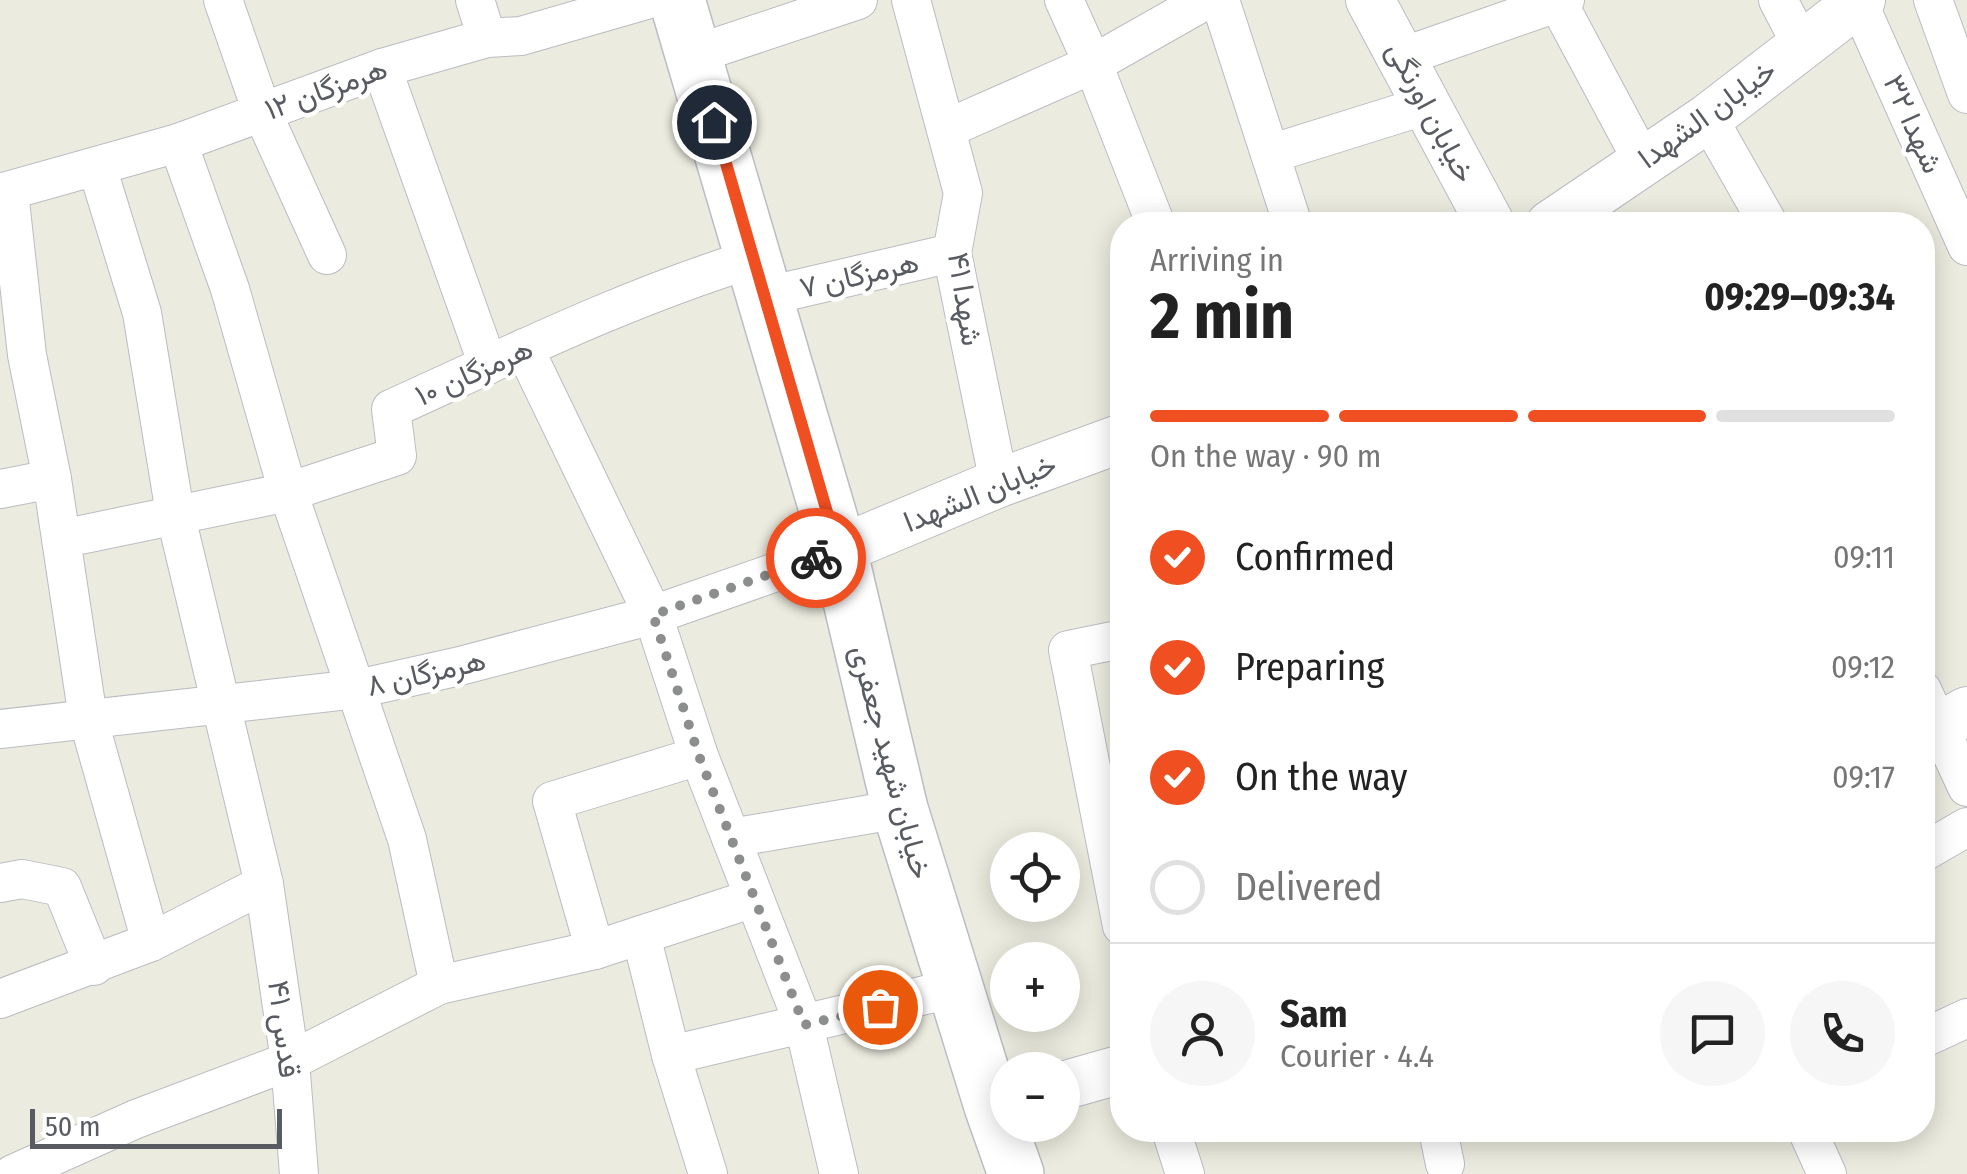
<!DOCTYPE html>
<meta charset="utf-8">
<style>
:root{--surface:#fff;--page:#f6f6f6;--text:#222;--muted:#767676;--line:#e0e0e0;--accent:#f04f21}
body{margin:0;font-family:"Fira Sans Condensed",Vazirmatn,sans-serif;background:var(--page);color:var(--text);height:100vh;display:flex;flex-direction:column;font-size:38px;white-space:nowrap}
*{box-sizing:border-box;margin:0}
p{font-size:32px;color:var(--muted)}
.icon{flex:none;width:55px;height:55px;fill:none;stroke:currentColor;stroke-width:2;stroke-linecap:round;stroke-linejoin:round}
.map{position:relative;flex:1;overflow:hidden}
.side{position:absolute;left:1110px;top:212px;width:825px;height:930px;display:flex;flex-direction:column;background:var(--surface);border-radius:40px;box-shadow:0 5px 25px #0003}
.side>*{flex:none}
.buttons{position:absolute;left:990px;top:832px;display:grid;gap:20px}
.buttons a{display:grid;place-items:center;width:90px;height:90px;border-radius:50%;background:var(--surface);box-shadow:0 5px 25px #0003;font-size:50px}
.scale{position:absolute;left:30px;bottom:25px;width:252px;box-sizing:border-box;padding-left:10px;border:5px solid #585b61;border-top:0;font-size:28px;line-height:35px;white-space:nowrap;color:#585b61;-webkit-text-stroke:8px #fff;paint-order:stroke}
.pin{position:absolute;display:grid;place-items:center;width:85px;height:85px;color:#fff;margin:-42px;border:5px solid #fff;border-radius:50%;box-shadow:0 2px 10px #0007}
.courier{position:absolute;display:grid;place-items:center;width:100px;height:100px;margin:-50px;border:8px solid #f04f21;border-radius:50%;background:#fff;color:#222;box-shadow:0 2px 12px #0007}
.overview em{font-style:normal;font-weight:700}
.overview div{display:flex;flex-direction:column-reverse}
.overview{display:flex;align-items:center;justify-content:space-between;height:170px;padding:0 40px}
h1{font-size:65px;font-weight:700;line-height:75px}
.bar{display:grid;grid-template-columns:repeat(4,1fr);gap:15px 10px;align-content:center;height:120px;padding:0 40px}
.bar i{height:12px;border-radius:8px;background:var(--line)}
.bar .current{background:var(--accent)}
.bar p{grid-column:span 4}
.line{display:flex;align-items:center;gap:25px;padding:0 40px;border-top:2px solid var(--line)}
.line div{flex:1}
.round{display:grid;place-items:center;flex:none;width:105px;height:105px;border-radius:52px;background:var(--page)}
ol{padding:0 40px;list-style:none}
li{display:flex;align-items:center;gap:30px;height:110px}
li p{margin-inline-start:auto}
li .icon{padding:10px;border-radius:50%;background:var(--accent);color:#fff;stroke-width:4}
li:last-child{color:var(--muted)}
li i{width:55px;height:55px;border:5px solid var(--line);border-radius:50%}
.map>svg:first-child{display:block}
.lines{fill:none;stroke-linecap:round;stroke-linejoin:round}
.minor-casing{stroke:#babcc2;stroke-width:40}
.tertiary-casing{stroke:#babcc2;stroke-width:50}
.secondary-casing{stroke:#babdc4;stroke-width:58}
.minor{stroke:#fff;stroke-width:38}
.tertiary{stroke:#fff;stroke-width:48}
.secondary{stroke:#fff;stroke-width:55}
.done{stroke:#8c8d8d;stroke-width:10;stroke-dasharray:0 18}
.route{stroke:#f04f21;stroke-width:12}
.labels{text-anchor:middle;dominant-baseline:central;stroke-width:9;stroke-linejoin:round;paint-order:stroke}
.street-label{font-size:30px;fill:#585b61;stroke:#fff}
</style>
<div class="map">
<svg width="1967" height="1174" viewBox="0 0 1967 1174">
<rect width="100%" height="100%" fill="#ecebdf"/>
<g class="lines">
<g class="minor-casing">
<g id="minor">
<path d="M223 0 262 112 327 255"/>
<path d="M475 0 487 38"/>
<path d="M911 0 963 193 952 253 999 483"/>
<path d="M1064 0 1093 64 1156 225"/>
<path d="M1220 0 1293 225"/>
<path d="M1778 0 1801 44"/>
<path d="M1933 0 1967 94"/>
<path d="M1858 2 1967 246"/>
<path d="M1558 3 1643 162"/>
<path d="M693 55 858 0"/>
<path d="M1402 57 1565 0"/>
<path d="M382 68 488 365"/>
<path d="M1708 118 1769 225"/>
<path d="M946 129 1093 64 1206 0"/>
<path d="M1270 154 1427 105"/>
<path d="M9 192 27 355 52 479 88 718 151 942"/>
<path d="M0 193 178 143 382 68 487 38 521 36 646 0"/>
<path d="M767 296 952 253"/>
<path d="M524 348 653 615 699 756 804 1025 839 1174"/>
<path d="M0 489 52 479"/>
<path d="M61 539 288 492 397 456 391 409C510 355 630 296 755 258"/>
<path d="M1122 639 1068 650 1122 926"/>
<path d="M1922 690 1967 787"/>
<path d="M0 729 357 689 460 666 653 615 839 550"/>
<path d="M731 838 900 809"/>
<path d="M1922 853 1967 827"/>
<path d="M0 883 22 879 62 887 94 966"/>
<path d="M264 884 290 1061 299 1174"/>
<path d="M641 935 671 1055 708 1174"/>
<path d="M595 950 552 801 699 756"/>
<path d="M439 985 595 950 754 898"/>
<path d="M0 999 151 942 264 884 175 513 142 313 97 167"/>
<path d="M1922 1039 1967 1018"/>
<path d="M671 1055 955 988"/>
<path d="M1171 1130 1185 1174"/>
<path d="M1438 1130 1445 1164"/>
<path d="M1807 1130 1827 1174"/>
<path d="M13 1174 136 1119 290 1061 439 985 407 839 288 492 230 289 178 143"/>
</g>
</g>
<g class="tertiary-casing">
<g id="tertiary">
<path d="M1370 0 1491 225"/>
<path d="M1550 225 1708 118 1861 0"/>
<path d="M839 550 999 483 1122 438"/>
<path d="M1922 736 1967 711"/>
<path d="M1062 1086 1122 1069"/>
</g>
</g>
<g class="secondary-casing">
<path id="secondary" d="M677 0 839 550 900 809 992 1106 1016 1174"/>
</g>
<use href="#minor" class="minor"/>
<use href="#tertiary" class="tertiary"/>
<use href="#secondary" class="secondary"/>
</g>
<g class="lines">
<path class="done" d="M816 558 653 615 699 756 804 1025 880 1007"/>
<path class="route" d="M714 122 838 550 816 558"/>
</g>
<g class="labels">
<g class="street-label">
<text transform="translate(326 89) rotate(-20)">هرمزگان ۱۲</text>
<text transform="translate(1431 112) rotate(62)">خیابان اورنگی</text>
<text transform="translate(1707 114) rotate(-36)">خیابان الشهدا</text>
<text transform="translate(1913 124) rotate(66)">شهدا ۳۲</text>
<text transform="translate(859 275) rotate(-13)">هرمزگان ۷</text>
<text transform="translate(965 299) rotate(81)">شهدا ۴۱</text>
<text transform="translate(474 372) rotate(-24)">هرمزگان ۱۰</text>
<text transform="translate(980 493) rotate(-22)">خیابان الشهدا</text>
<text transform="translate(426 673) rotate(-13)">هرمزگان ۸</text>
<text transform="translate(891 762) rotate(75)">خیابان شهید جعفری</text>
<text transform="translate(284 1029) rotate(83)">قدس ۴۱</text>
</g>
</g>
</svg>
<div class="buttons">
<a><svg class="icon" aria-label="locate" viewBox="0 0 24 24"><circle cx="12" cy="12" r="6"/><path d="M12 2v4M12 18v4M2 12h4M18 12h4"/></svg></a>
<a>+</a>
<a>−</a>
</div>
<div class="scale">50 m</div>
<div class="pin" style="left:880px;top:1007px;background:#ea580c"><svg class="icon" aria-label="bag" viewBox="0 0 24 24"><path d="M5 8h14l-1 12H6zM9 8a3 3 0 0 1 6 0"/></svg></div>
<div class="pin" style="left:714px;top:122px;background:#1f2937"><svg class="icon" aria-label="home" viewBox="0 0 24 24"><path d="M3 11l9-7 9 7M6 9v11h12V9"/></svg></div>
<div class="courier" style="left:816px;top:558px"><svg class="icon" aria-label="bike" viewBox="0 0 24 24"><circle cx="6" cy="16" r="4"/><circle cx="18" cy="16" r="4"/><path d="M6 16l4-8h5l3 8M10 8l3 8H6M13 5h3"/></svg></div>
<section class="side">
<div class="overview"><div><h1>2 min</h1><p>Arriving in</p></div><em>09:29–09:34</em></div>
<div class="bar"><i class="current"></i><i class="current"></i><i class="current"></i><i></i><p>On the way · 90 m</p></div>
<ol>
<li><svg class="icon" aria-label="check" viewBox="0 0 24 24"><path d="M5 12l5 5 9-10"/></svg>Confirmed<p>09:11</p></li>
<li><svg class="icon" aria-label="check" viewBox="0 0 24 24"><path d="M5 12l5 5 9-10"/></svg>Preparing<p>09:12</p></li>
<li><svg class="icon" aria-label="check" viewBox="0 0 24 24"><path d="M5 12l5 5 9-10"/></svg>On the way<p>09:17</p></li>
<li><i></i>Delivered</li>
</ol>
<div class="line" style="height:180px"><a class="round"><svg class="icon" aria-label="person" viewBox="0 0 24 24"><circle cx="12" cy="8" r="4"/><path d="M4 21q1-7 8-7t8 7"/></svg></a><div><b>Sam</b><p>Courier · 4.4</p></div><a class="round"><svg class="icon" aria-label="chat" viewBox="0 0 24 24"><path d="M4 5h16v11H9l-5 4z"/></svg></a><a class="round"><svg class="icon" aria-label="phone" viewBox="0 0 24 24"><path d="M5 4h4l2 5-3 2q2 4 5 5l2-3 5 2v4C11 20 4 13 5 4z"/></svg></a></div>
</section>
</div>
